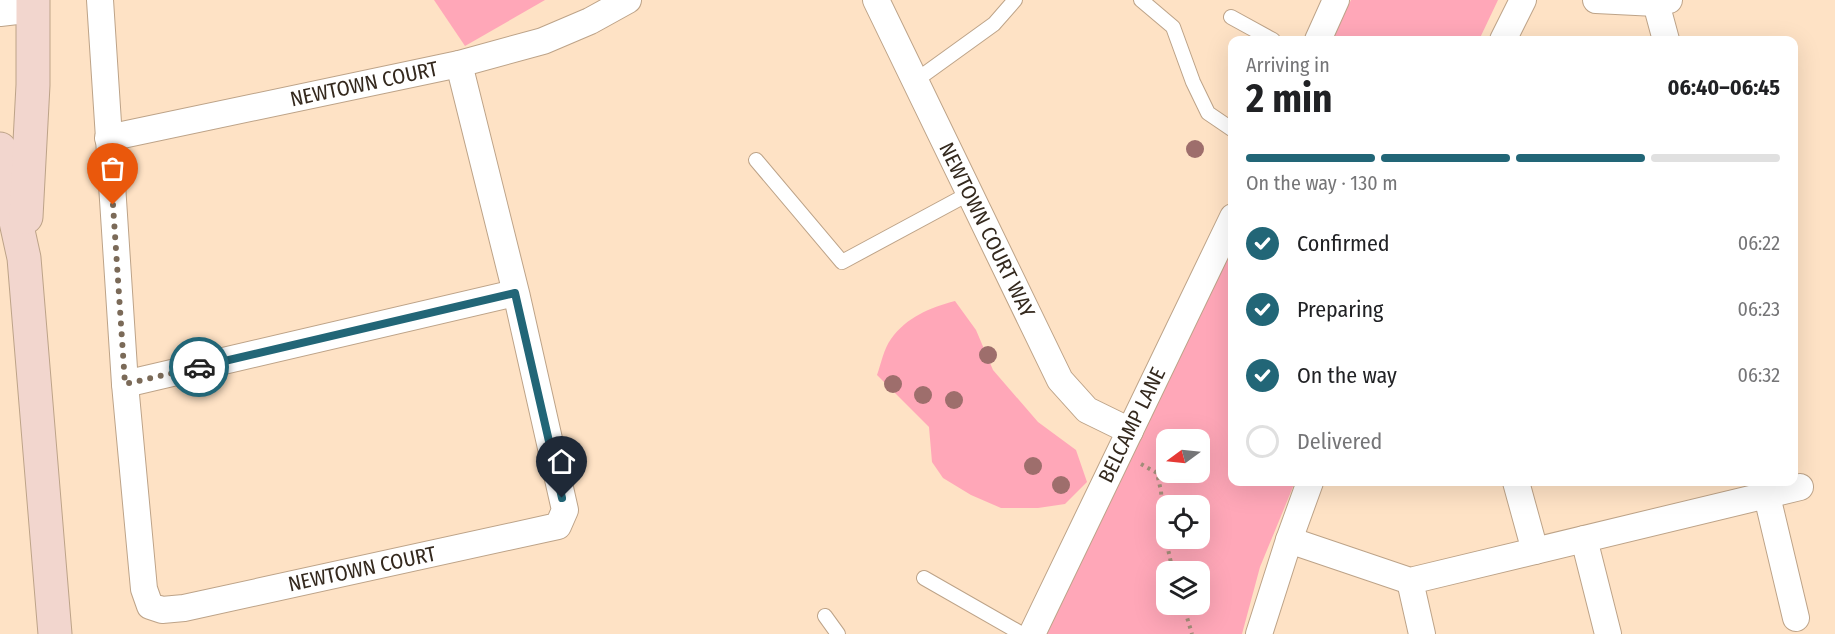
<!DOCTYPE html>
<meta charset="utf-8">
<style>
:root{--surface:#fff;--page:#f2f2f2;--text:#202124;--muted:#757577;--line:#e0e0e0;--accent:#267}
body{margin:0;font-family:"Fira Sans Condensed",sans-serif;background:var(--page);color:var(--text);height:100vh;display:flex;flex-direction:column;font-size:22px;white-space:nowrap}
*{box-sizing:border-box;margin:0}
p{font-size:20px;color:var(--muted)}
.icon{flex:none;width:33px;height:33px;fill:none;stroke:currentColor;stroke-width:2;stroke-linecap:round;stroke-linejoin:round}
.map{position:relative;flex:1;overflow:hidden}
.panel{position:absolute;left:1228px;top:36px;width:570px;height:450px;display:flex;flex-direction:column;background:var(--surface);border-radius:12px;box-shadow:0 6px 24px #0002}
.panel>*{flex:none}
.needle{width:39px;rotate:255deg}
.controls{position:absolute;left:1156px;top:429px;display:grid;gap:12px}
.controls a{display:grid;place-items:center;width:54px;height:54px;border-radius:12px;background:var(--surface);box-shadow:0 6px 24px #0002;font-size:30px}
.pin{position:absolute;display:grid;place-items:center;width:51px;height:51px;color:#fff;margin:-62px -26px;border-radius:50% 50% 50% 0;rotate:-45deg;box-shadow:0 0 6px #0007}
.pin .icon{rotate:45deg}
.courier{position:absolute;display:grid;place-items:center;width:60px;height:60px;margin:-30px;border:4px solid #267;border-radius:50%;background:#fff;color:#222;box-shadow:0 2px 8px #0007}
.headline em{font-style:normal;font-weight:700}
.headline div{display:flex;flex-direction:column-reverse}
.headline{display:flex;align-items:center;justify-content:space-between;height:102px;padding:0 18px}
h1{font-size:39px;font-weight:700;line-height:45px}
.bar{display:grid;grid-template-columns:repeat(4,1fr);gap:9px 6px;align-content:center;height:72px;padding:0 18px}
.bar i{height:8px;border-radius:4px;background:var(--line)}
.bar .selected{background:var(--accent)}
.bar p{grid-column:span 4}
ol{padding:0 18px;list-style:none}
li{display:flex;align-items:center;gap:18px;height:66px}
li p{margin-inline-start:auto}
li .icon{padding:6px;border-radius:50%;background:var(--accent);color:#fff;stroke-width:4}
li:last-child{color:var(--muted)}
li i{width:33px;height:33px;border:3px solid var(--line);border-radius:50%}
.map>svg:first-child{display:block}
.green{fill:#ffa7b8;fill-rule:evenodd}
.lines{fill:none;stroke-linecap:round;stroke-linejoin:round}
.service-casing{stroke:#bda388;stroke-width:16}
.minor-casing{stroke:#bda388;stroke-width:28}
.secondary-casing{stroke:#bda388;stroke-width:35}
.path{stroke:#a48f7a;stroke-width:4;stroke-dasharray:3 4.5;stroke-linecap:butt}
.service{stroke:#fff;stroke-width:14}
.minor{stroke:#fff;stroke-width:26}
.secondary{stroke:#f2d6ce;stroke-width:33}
.tree{fill:#9e6e6c}
.done{stroke:#7b6a58;stroke-width:6;stroke-dasharray:0 10.8}
.route{stroke:#267;stroke-width:8}
.labels{text-anchor:middle;dominant-baseline:central;stroke-width:4.5;stroke-linejoin:round;paint-order:stroke}
.street-label{font-size:21px;fill:#34291e;stroke:#fff}
</style>
<div class="map">
<svg width="1835" height="634" viewBox="0 0 1835 634">
<rect width="100%" height="100%" fill="#fee2c5"/>
<g class="green">
<path d="M434 0H545L465 46Z"/>
<path d="M1351 0H1498L1479 40H1330Z"/>
<path d="M1233 241V482H1295L1260 567 1242 634H1042ZM1167 440H1200V472H1167ZM1167 506H1200V538H1167ZM1167 572H1200V604H1167Z"/>
<path d="M955 301 976 330 993 370 1038 422 1076 450 1087 482 1065 504 1038 508H1001L971 495 943 478 932 462 929 427 877 375C881 364 884 348 891 339 907 317 929 308 955 301Z"/>
</g>
<g class="lines">
<g class="service-casing">
<g id="service">
<path d="M1141 0 1173 27 1193 82 1208 113 1233 130"/>
<path d="M1231 17 1273 40"/>
<path d="M915 81 994 24 1015 0"/>
<path d="M756 160 842 262 970 193"/>
<path d="M924 578 1022 634"/>
<path d="M825 616 838 634"/>
</g>
</g>
<g class="minor-casing">
<g id="minor">
<path d="M100 0 125 384 144 589 150 606 162 610 184 608 558 526 565 510 517 297 459 64"/>
<path d="M876 0 1060 380 1087 410 1130 431"/>
<path d="M1596 0 1656 3 1669 0"/>
<path d="M1656 3 1666 40"/>
<path d="M0 13 34 9"/>
<path d="M1318 40 1336 0"/>
<path d="M1503 40 1523 0"/>
<path d="M108 138 459 64 543 41 590 21 628 0"/>
<path d="M125 384 515 293"/>
<path d="M1516 482 1535 551"/>
<path d="M1767 496 1796 618"/>
<path d="M1584 539 1608 634"/>
<path d="M1289 540 1410 581 1800 487"/>
<path d="M1410 581 1422 634"/>
<path d="M1032 634 1233 217"/>
<path d="M1259 634 1289 540 1310 482"/>
</g>
</g>
<g class="secondary-casing">
<g id="secondary">
<path d="M0 149 24 258 55 634"/>
<path d="M26 217 33 85V0"/>
</g>
</g>
<g class="path">
<path d="M1141 464 1157 473 1161 491 1163 526 1173 572"/>
<path d="M1183 604 1192 634"/>
</g>
<use href="#service" class="service"/>
<use href="#minor" class="minor"/>
<use href="#secondary" class="secondary"/>
</g>
<g class="tree">
<circle cx="1195" cy="149" r="9"/>
<circle cx="988" cy="355" r="9"/>
<circle cx="893" cy="384" r="9"/>
<circle cx="923" cy="395" r="9"/>
<circle cx="954" cy="400" r="9"/>
<circle cx="1033" cy="466" r="9"/>
<circle cx="1061" cy="485" r="9"/>
</g>
<g class="lines">
<path class="done" d="M113 205 125 384 199 367"/>
<path class="route" d="M199 367 515 293 562 498"/>
</g>
<g class="labels">
<g class="street-label">
<text transform="translate(364 84) rotate(-12)">NEWTOWN COURT</text>
<text transform="translate(987 230) rotate(64)">NEWTOWN COURT WAY</text>
<text transform="translate(1132 425) rotate(-64)">BELCAMP LANE</text>
<text transform="translate(362 569) rotate(-12)">NEWTOWN COURT</text>
</g>
</g>
</svg>
<div class="controls">
<a><svg class="needle" viewBox="-14 -14 28 28"><path d="M0-13l5 13h-10z" fill="#e53935"/><path d="M0 13l5-13h-10z" fill="#757577"/></svg></a>
<a><svg class="icon" aria-label="locate" viewBox="0 0 24 24"><circle cx="12" cy="12" r="6"/><path d="M12 2v4M12 18v4M2 12h4M18 12h4"/></svg></a>
<a><svg class="icon" aria-label="layers" viewBox="0 0 24 24"><path d="M12 4l9 5-9 5-9-5zM3 14l9 5 9-5"/></svg></a>
</div>
<div class="pin" style="left:113px;top:205px;background:#ea580c"><svg class="icon" aria-label="bag" viewBox="0 0 24 24"><path d="M5 8h14l-1 12H6zM9 8a3 3 0 0 1 6 0"/></svg></div>
<div class="pin" style="left:562px;top:498px;background:#1f2937"><svg class="icon" aria-label="home" viewBox="0 0 24 24"><path d="M3 11l9-7 9 7M6 9v11h12V9"/></svg></div>
<div class="courier" style="left:199px;top:367px"><svg class="icon" aria-label="car" viewBox="0 0 24 24"><path d="M5 17H2v-5l4-1 3-4h7l3 4 3 1v5h-3M9 17h6M6 11h13"/><circle cx="7" cy="17" r="2"/><circle cx="17" cy="17" r="2"/></svg></div>
<section class="panel">
<div class="headline"><div><h1>2 min</h1><p>Arriving in</p></div><em>06:40–06:45</em></div>
<div class="bar"><i class="selected"></i><i class="selected"></i><i class="selected"></i><i></i><p>On the way · 130 m</p></div>
<ol>
<li><svg class="icon" aria-label="check" viewBox="0 0 24 24"><path d="M5 12l5 5 9-10"/></svg>Confirmed<p>06:22</p></li>
<li><svg class="icon" aria-label="check" viewBox="0 0 24 24"><path d="M5 12l5 5 9-10"/></svg>Preparing<p>06:23</p></li>
<li><svg class="icon" aria-label="check" viewBox="0 0 24 24"><path d="M5 12l5 5 9-10"/></svg>On the way<p>06:32</p></li>
<li><i></i>Delivered</li>
</ol>
</section>
</div>
